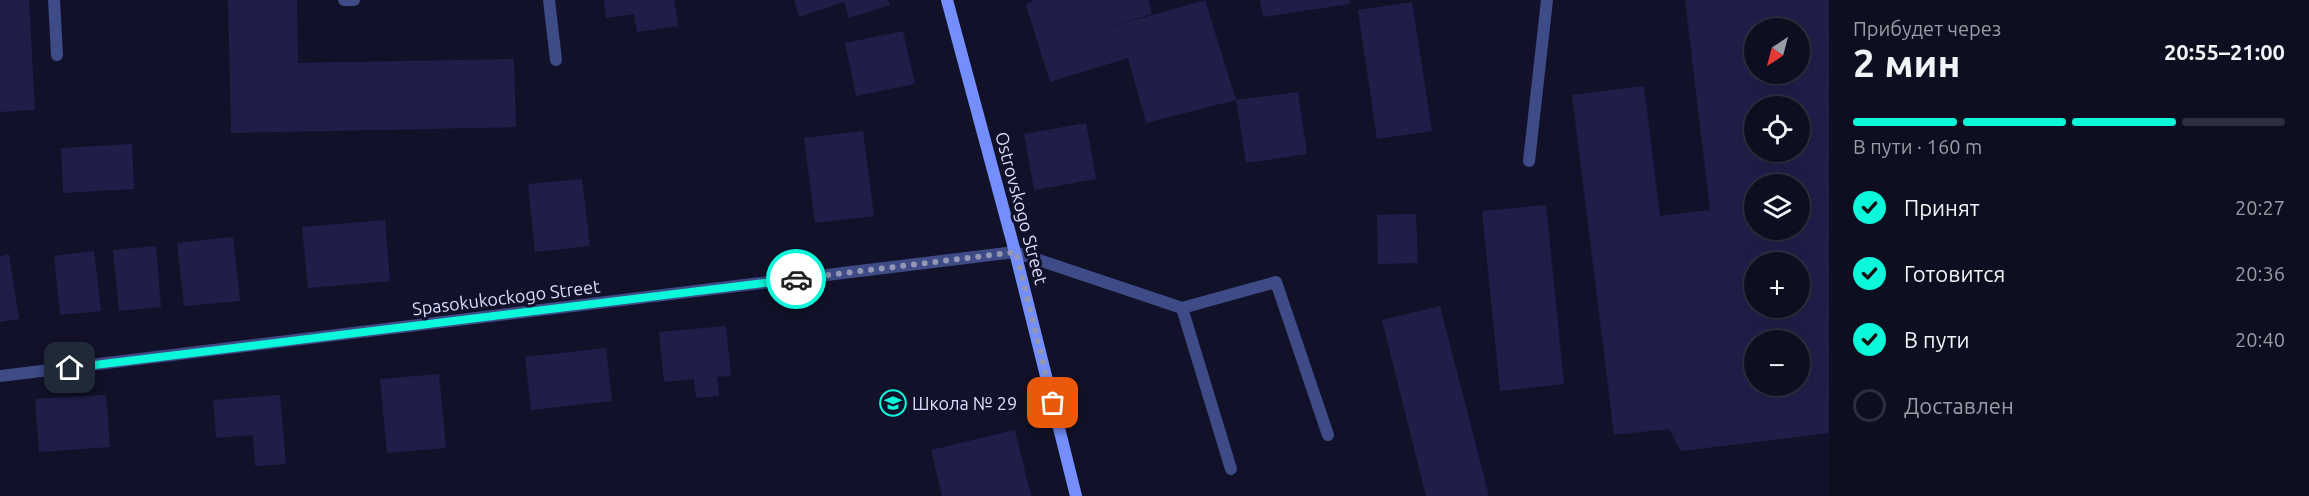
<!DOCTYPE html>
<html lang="ru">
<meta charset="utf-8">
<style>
:root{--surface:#0d0e1f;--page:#161728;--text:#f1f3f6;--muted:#9a9ca4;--line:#2d2e3d;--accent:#0cf8db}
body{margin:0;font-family:Ubuntu,sans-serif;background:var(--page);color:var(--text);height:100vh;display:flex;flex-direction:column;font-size:22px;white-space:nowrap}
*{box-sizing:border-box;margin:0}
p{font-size:20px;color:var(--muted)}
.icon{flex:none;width:33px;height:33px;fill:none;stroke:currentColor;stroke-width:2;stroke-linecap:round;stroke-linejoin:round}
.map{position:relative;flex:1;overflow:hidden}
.details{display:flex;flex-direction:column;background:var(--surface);width:480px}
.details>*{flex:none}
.needle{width:39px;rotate:216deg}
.tools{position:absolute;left:1744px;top:18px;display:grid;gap:12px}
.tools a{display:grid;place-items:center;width:66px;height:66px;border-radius:50%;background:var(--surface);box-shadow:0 6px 24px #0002,0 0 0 2px var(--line);font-size:30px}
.pin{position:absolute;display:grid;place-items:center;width:51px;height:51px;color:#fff;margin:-26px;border-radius:12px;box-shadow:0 3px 9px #0006}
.courier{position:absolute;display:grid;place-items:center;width:60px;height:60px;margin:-30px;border:4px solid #0cf8db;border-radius:50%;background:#fff;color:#222;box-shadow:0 2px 8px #0007}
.headline em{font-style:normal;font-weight:700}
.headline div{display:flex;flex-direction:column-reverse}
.headline{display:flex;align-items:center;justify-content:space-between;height:102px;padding:0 24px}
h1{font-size:39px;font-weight:700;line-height:45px}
.bar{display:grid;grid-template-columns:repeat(4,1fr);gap:9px 6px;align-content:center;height:72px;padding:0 24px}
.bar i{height:8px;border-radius:4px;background:var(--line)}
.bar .current{background:var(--accent)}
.bar p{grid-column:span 4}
ol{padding:0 24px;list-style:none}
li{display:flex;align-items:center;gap:18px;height:66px}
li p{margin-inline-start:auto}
li .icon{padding:6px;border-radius:50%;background:var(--accent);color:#111;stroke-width:4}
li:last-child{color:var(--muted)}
li i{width:33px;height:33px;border:3px solid var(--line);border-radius:50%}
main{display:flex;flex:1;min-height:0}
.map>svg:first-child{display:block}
.building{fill:#1e1e49;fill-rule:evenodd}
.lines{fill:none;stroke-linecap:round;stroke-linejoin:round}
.lane{stroke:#3e4b86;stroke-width:12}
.street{stroke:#3e4b86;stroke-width:12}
.secondary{stroke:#748efb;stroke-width:12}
.done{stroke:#9497b3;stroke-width:6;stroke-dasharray:0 10.8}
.route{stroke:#0cf8db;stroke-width:8}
.labels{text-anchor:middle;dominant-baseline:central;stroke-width:6;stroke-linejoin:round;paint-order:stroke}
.street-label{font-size:18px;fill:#dadefe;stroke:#111229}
.poi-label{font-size:18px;fill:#dadefe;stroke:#111229;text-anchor:start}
</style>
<main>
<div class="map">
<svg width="1829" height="496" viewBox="0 0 1829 496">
<rect width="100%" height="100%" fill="#111229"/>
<g class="building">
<path d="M0 0H29L35 110 0 112Z"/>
<path d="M228 0H297L298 63 514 59 516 127 231 133Z"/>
<path d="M604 0H674L678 26 637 32 634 14 606 18Z"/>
<path d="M794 0H888L890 5 849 18 844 2 799 17Z"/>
<path d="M1034 0H1149L1152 14 1096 31 1205 0 1236 100 1146 123 1128 58 1050 82 1026 5Z"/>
<path d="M1260 0H1350V4L1263 17Z"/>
<path d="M1685 0H1829V433L1681 451 1669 429 1614 435 1572 95 1644 86 1660 216 1710 210ZM1755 28H1800V74H1755ZM1755 106H1800V152H1755ZM1755 184H1800V230H1755ZM1755 262H1800V308H1755ZM1755 340H1800V386H1755Z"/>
<path d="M1412 2 1432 131 1377 139 1358 10Z"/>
<path d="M903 31 915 84 856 96 845 43Z"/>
<path d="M1298 92 1307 154 1246 163 1236 100Z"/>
<path d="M1086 123 1096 179 1034 190 1024 134Z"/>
<path d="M863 131 874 216 815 223 804 138Z"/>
<path d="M132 144 134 189 63 193 61 148Z"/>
<path d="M582 179 590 246 535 252 528 184Z"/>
<path d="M1546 205 1564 384 1500 391 1482 211Z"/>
<path d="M1416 214 1418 263 1378 264 1377 215Z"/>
<path d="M385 220 390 281 308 288 302 227Z"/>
<path d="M233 237 240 301 184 306 177 243Z"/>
<path d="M156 246 161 307 119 311 113 250Z"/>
<path d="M94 251 101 311 60 315 54 256Z"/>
<path d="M9 254 19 319 0 322V256Z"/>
<path d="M1440 306 1489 496H1426L1382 320Z"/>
<path d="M726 326 731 376 717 377 719 396 696 398 694 379 664 382 659 332Z"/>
<path d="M606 348 612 401 531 410 525 357Z"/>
<path d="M439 374 446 448 387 453 380 379Z"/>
<path d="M106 395 110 447 39 452 35 399Z"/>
<path d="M280 395 286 464 255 466 253 435 216 438 213 400Z"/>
<path d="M1015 430 1031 496H942L931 450Z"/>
</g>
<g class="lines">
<g class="lane">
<path d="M54 0 57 55"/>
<path d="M344 0H354"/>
<path d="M549 0 556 60"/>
<path d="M1529 161 1547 0"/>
<path d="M1015 252 1182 308 1276 282 1328 435"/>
<path d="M1182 308 1231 469"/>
</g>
<path class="street" d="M0 376 1015 252"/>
<path class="secondary" d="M947 0 1015 252 1076 496"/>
</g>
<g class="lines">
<path class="done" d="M796 279 1016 252 1053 403"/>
<path class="route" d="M70 368 796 279"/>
</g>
<defs>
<g id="school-ring" transform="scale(1.35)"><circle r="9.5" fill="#111229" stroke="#0cf8db" stroke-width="1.5"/><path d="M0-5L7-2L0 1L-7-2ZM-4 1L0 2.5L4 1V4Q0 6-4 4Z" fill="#0cf8db"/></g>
</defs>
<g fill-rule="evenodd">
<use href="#school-ring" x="893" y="403"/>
</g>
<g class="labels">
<g class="street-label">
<text transform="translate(1022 208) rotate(75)">Ostrovskogo Street</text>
<text transform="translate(506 297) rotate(-7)">Spasokukoсkogo Street</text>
</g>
<g class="poi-label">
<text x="912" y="403">Школа № 29</text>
</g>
</g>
</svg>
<div class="tools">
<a><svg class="needle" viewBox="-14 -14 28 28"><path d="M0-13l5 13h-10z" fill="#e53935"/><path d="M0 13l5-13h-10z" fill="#9a9ca4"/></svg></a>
<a><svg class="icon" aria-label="locate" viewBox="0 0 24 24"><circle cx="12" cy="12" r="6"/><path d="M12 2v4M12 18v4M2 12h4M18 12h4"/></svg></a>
<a><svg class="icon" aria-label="layers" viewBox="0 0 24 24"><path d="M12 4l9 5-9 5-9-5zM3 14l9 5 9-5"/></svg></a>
<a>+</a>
<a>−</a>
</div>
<div class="pin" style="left:1053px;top:403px;background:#ea580c"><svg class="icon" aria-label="bag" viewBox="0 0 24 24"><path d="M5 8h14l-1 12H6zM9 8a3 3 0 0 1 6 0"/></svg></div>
<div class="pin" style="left:70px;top:368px;background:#1f2937"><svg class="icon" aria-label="home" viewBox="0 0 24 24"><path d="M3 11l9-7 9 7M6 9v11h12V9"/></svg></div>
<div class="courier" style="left:796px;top:279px"><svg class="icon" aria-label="car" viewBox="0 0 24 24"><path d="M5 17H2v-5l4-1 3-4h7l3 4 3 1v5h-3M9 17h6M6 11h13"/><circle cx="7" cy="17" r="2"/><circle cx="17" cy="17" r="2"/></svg></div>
</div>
<section class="details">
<div class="headline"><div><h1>2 мин</h1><p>Прибудет через</p></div><em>20:55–21:00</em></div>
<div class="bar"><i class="current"></i><i class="current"></i><i class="current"></i><i></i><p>В пути · 160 m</p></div>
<ol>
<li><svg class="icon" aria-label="check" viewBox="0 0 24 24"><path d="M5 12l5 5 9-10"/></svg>Принят<p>20:27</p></li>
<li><svg class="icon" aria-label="check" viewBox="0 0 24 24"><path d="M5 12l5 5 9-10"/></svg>Готовится<p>20:36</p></li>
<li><svg class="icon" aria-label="check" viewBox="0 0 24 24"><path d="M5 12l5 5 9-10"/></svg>В пути<p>20:40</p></li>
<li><i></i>Доставлен</li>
</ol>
</section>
</main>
